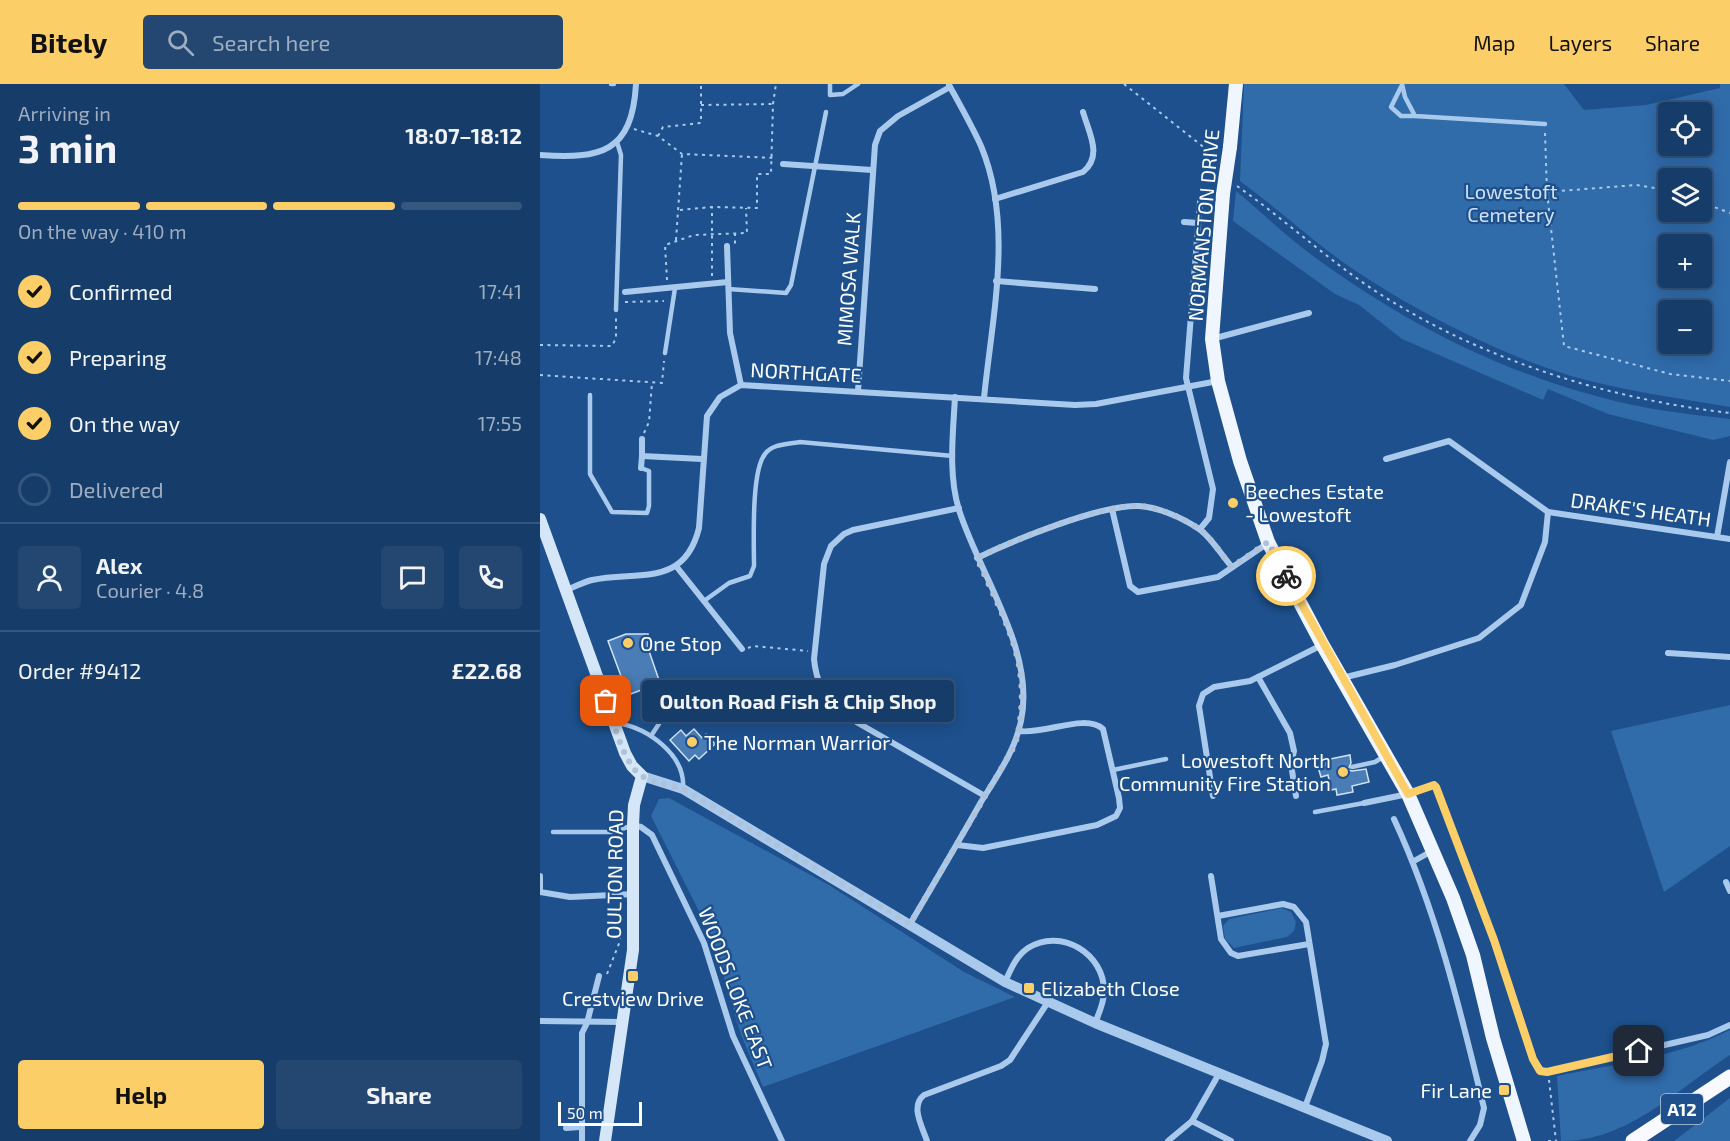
<!DOCTYPE html>
<meta charset="utf-8">
<style>
:root{--surface:#163c69;--page:#234771;--text:#f1f3f6;--muted:#9eadc0;--line:#35567d;--accent:#fcce68}
body{margin:0;font-family:"Exo 2",sans-serif;background:var(--page);color:var(--text);height:100vh;display:flex;flex-direction:column;font-size:22px;white-space:nowrap}
*{box-sizing:border-box;margin:0}
p{font-size:20px;color:var(--muted)}
.icon{flex:none;width:33px;height:33px;fill:none;stroke:currentColor;stroke-width:2;stroke-linecap:round;stroke-linejoin:round}
.map{position:relative;flex:1;overflow:hidden}
.panel{display:flex;flex-direction:column;background:var(--surface);width:540px}
.panel>*{flex:none}
.fabs{position:absolute;left:1118px;top:18px;display:grid;gap:12px}
.fabs a{display:grid;place-items:center;width:54px;height:54px;border-radius:6px;background:var(--surface);box-shadow:0 3px 15px #0003,0 0 0 2px var(--line);font-size:30px}
.scale{position:absolute;left:18px;bottom:15px;width:84px;box-sizing:border-box;padding-left:6px;border:3px solid #fff;border-top:0;font-size:16px;line-height:21px;white-space:nowrap;color:#fff;-webkit-text-stroke:4px #1d508c;paint-order:stroke}
.pin{position:absolute;display:grid;place-items:center;width:51px;height:51px;color:#fff;margin:-26px;border-radius:12px;box-shadow:0 3px 9px #0006}
.courier{position:absolute;display:grid;place-items:center;width:60px;height:60px;margin:-30px;border:4px solid #fcce68;border-radius:50%;background:#fff;color:#222;box-shadow:0 2px 8px #0007}
.bubble{position:absolute;height:42px;border-radius:6px;background:var(--surface);box-shadow:0 3px 15px #0003,0 0 0 2px var(--line);font-size:20px;font-weight:700;line-height:42px;text-align:center}
.summary em{font-style:normal;font-weight:700}
.summary div{display:flex;flex-direction:column-reverse}
.summary{display:flex;align-items:center;justify-content:space-between;height:102px;padding:0 18px}
h1{font-size:39px;font-weight:700;line-height:45px}
.bar{display:grid;grid-template-columns:repeat(4,1fr);gap:9px 6px;align-content:center;height:72px;padding:0 18px}
.bar i{height:8px;border-radius:4px;background:var(--line)}
.bar .on{background:var(--accent)}
.bar p{grid-column:span 4}
.line{display:flex;align-items:center;gap:15px;padding:0 18px;border-top:2px solid var(--line)}
.line div{flex:1}
.round{display:grid;place-items:center;flex:none;width:63px;height:63px;border-radius:6px;background:var(--page)}
ol{padding:0 18px;list-style:none}
li{display:flex;align-items:center;gap:18px;height:66px}
li p{margin-inline-start:auto}
li .icon{padding:6px;border-radius:50%;background:var(--accent);color:#111;stroke-width:4}
li:last-child{color:var(--muted)}
li i{width:33px;height:33px;border:3px solid var(--line);border-radius:50%}
.action{display:flex;gap:12px;margin-top:auto;padding:12px 18px}
.action a{flex:1;height:69px;border-radius:6px;background:var(--accent);color:#111;font-size:24px;font-weight:700;line-height:69px;text-align:center}
.action a+a{background:var(--page);color:var(--text)}
header{display:flex;align-items:center;gap:36px;box-sizing:border-box;height:84px;padding:0 30px;background:var(--accent);color:#111}
header strong{font-size:28px}
nav{display:flex;gap:33px;margin-inline-start:auto;font-size:21px}
.search{width:420px;height:54px;background:var(--page);display:flex;align-items:center;gap:15px;box-sizing:border-box;padding:0 21px;border-radius:6px;color:var(--muted);font-size:22px}
main{display:flex;flex:1;min-height:0}
.map>svg:first-child{display:block}
.green{fill:#306baa;fill-rule:evenodd}
.building{fill:#4a7db6;stroke:#cfe3f9;stroke-width:1.5}
.lines{fill:none;stroke-linecap:round;stroke-linejoin:round}
.path{stroke:#aacaed;stroke-width:2;stroke-dasharray:3 4.5;stroke-linecap:butt}
.service{stroke:#aacaed;stroke-width:4.5}
.minor{stroke:#aacaed;stroke-width:6}
.tertiary{stroke:#aacaed;stroke-width:10}
.secondary{stroke:#d6e6f9;stroke-width:12}
.primary{stroke:#f0f6ff;stroke-width:14}
.trunk{stroke:#f8faff;stroke-width:15}
.primary-bridge{stroke:#f0f6ff;stroke-width:14}
.done{stroke:#b0c2d7;stroke-width:6;stroke-dasharray:0 10.8}
.route{stroke:#fcce68;stroke-width:8}
.poi-dot{fill:#fcce68;stroke:#1d508c;stroke-width:2}
.labels{text-anchor:middle;dominant-baseline:central;stroke-width:4.5;stroke-linejoin:round;paint-order:stroke}
.shield{fill:#1d508c;stroke:#bbcadc;stroke-width:1.5}
.shield-label{font-size:18px;font-weight:bold;fill:#fff}
.park-label{font-size:20px;fill:#cfe3f9;stroke:#1d508c}
.street-label{font-size:20px;fill:#fff;stroke:#1d508c}
.poi-label{font-size:20px;fill:#fff;stroke:#1d508c;text-anchor:start}
</style>
<header>
<strong>Bitely</strong>
<div class="search"><svg class="icon" aria-label="search" viewBox="0 0 24 24"><circle cx="10" cy="10" r="6"/><path d="M15 15l6 6"/></svg>Search here</div>
<nav><a>Map</a><a>Layers</a><a>Share</a></nav>
</header>
<main>
<section class="panel">
<div class="summary"><div><h1>3 min</h1><p>Arriving in</p></div><em>18:07–18:12</em></div>
<div class="bar"><i class="on"></i><i class="on"></i><i class="on"></i><i></i><p>On the way · 410 m</p></div>
<ol>
<li><svg class="icon" aria-label="check" viewBox="0 0 24 24"><path d="M5 12l5 5 9-10"/></svg>Confirmed<p>17:41</p></li>
<li><svg class="icon" aria-label="check" viewBox="0 0 24 24"><path d="M5 12l5 5 9-10"/></svg>Preparing<p>17:48</p></li>
<li><svg class="icon" aria-label="check" viewBox="0 0 24 24"><path d="M5 12l5 5 9-10"/></svg>On the way<p>17:55</p></li>
<li><i></i>Delivered</li>
</ol>
<div class="line" style="height:108px"><a class="round"><svg class="icon" aria-label="person" viewBox="0 0 24 24"><circle cx="12" cy="8" r="4"/><path d="M4 21q1-7 8-7t8 7"/></svg></a><div><b>Alex</b><p>Courier · 4.8</p></div><a class="round"><svg class="icon" aria-label="chat" viewBox="0 0 24 24"><path d="M4 5h16v11H9l-5 4z"/></svg></a><a class="round"><svg class="icon" aria-label="phone" viewBox="0 0 24 24"><path d="M5 4h4l2 5-3 2q2 4 5 5l2-3 5 2v4C11 20 4 13 5 4z"/></svg></a></div>
<div class="line" style="height:78px"><div>Order #9412</div><b>£22.68</b></div>
<div class="action"><a>Help</a><a>Share</a></div>
</section>
<div class="map">
<svg width="1190" height="1057" viewBox="0 0 1190 1057">
<rect width="100%" height="100%" fill="#1d508c"/>
<g class="green">
<path d="M704 0H1024L1044 26 1106 21 1180 4V0H1190V323C1142 315 1093 308 1046 296 968 276 866 223 800 176 766 151 734 122 700 97ZM1128 28H1161V62H1128ZM1128 94H1161V128H1128ZM1128 160H1161V194H1128ZM1128 226H1161V260H1128Z"/>
<path d="M696 107C724 130 750 156 780 177 864 238 959 287 1060 313 1102 325 1147 330 1190 335V352L1173 356 1068 330 1008 305 1003 316 862 255 819 221 795 210 693 137Z"/>
<path d="M1190 621V762L1124 808 1071 647Z"/>
<path d="M129 714 289 801 424 888 475 913 223 1003 201 951 172 853 111 732 119 715Z"/>
<path d="M742 824 751 828 756 838 754 847 747 853 694 864 685 855 683 842 689 835Z"/>
<path d="M1190 946V971C1136 1006 1089 1057 1021 1057L1017 992C1075 980 1137 973 1190 946Z"/>
<path d="M1190 1014V1057H1134Z"/>
</g>
<g class="building">
<path d="M86 550H108V564L120 599 88 611 68 557Z"/>
<path d="M154 645 162 654 166 650 175 660 159 675 155 671 149 677 130 656 141 646 146 652Z"/>
<path d="M810 671 811 679 808 686 812 687 826 685 829 698 812 702 813 708 797 711 796 705 791 706 788 691 781 693 778 683 786 681 785 676Z"/>
</g>
<g class="lines">
<g class="path">
<path d="M584 0 676 73"/>
<path d="M161 21 233 20"/>
<path d="M94 45 118 52 142 70 236 74"/>
<path d="M1005 49 1007 108 1024 262 1130 290 1190 297"/>
<path d="M118 52 123 43 161 39V0"/>
<path d="M697 102C747 137 791 179 843 212 946 277 1069 315 1190 329"/>
<path d="M1007 108 1096 101 1128 106"/>
<path d="M1161 118 1190 129"/>
<path d="M140 126 172 123 217 124V90H231L233 20 236 0"/>
<path d="M195 149V160"/>
<path d="M136 156 142 70"/>
<path d="M172 192V123"/>
<path d="M127 196 125 161 154 151 207 149 206 124"/>
<path d="M85 218 124 217"/>
<path d="M0 261 72 262 76 254V232"/>
<path d="M0 291 122 299 124 277"/>
<path d="M104 349 109 338 112 299"/>
<path d="M208 564 213 562 268 567"/>
<path d="M67 890 80 857V838"/>
<path d="M1009 996 1016 1057"/>
<path d="M1008 1057H1011"/>
</g>
<g class="service">
<path d="M71 0H74"/>
<path d="M290 0V11L303 10 318 0"/>
<path d="M862 0 865 13 875 32 1005 40"/>
<path d="M861 3 851 23 861 32H875"/>
<path d="M188 205 246 209 251 201 286 28"/>
<path d="M76 226 81 71 77 58"/>
<path d="M125 269 135 204"/>
<path d="M50 311V390L72 428 107 429 109 422V387L101 384"/>
<path d="M164 517 189 499 210 492 214 482C214 458 211 387 225 370 232 360 248 360 260 358L413 372"/>
<path d="M77 639C108 644 146 671 143 705"/>
<path d="M111 652 126 629 157 610"/>
<path d="M812 683 835 678 843 673"/>
<path d="M573 686 626 675"/>
<path d="M775 728 824 719"/>
<path d="M13 748H72L91 742"/>
</g>
<g class="minor">
<path d="M409 1C420 21 432 42 441 62 474 141 452 233 444 314"/>
<path d="M0 71C61 75 92 69 96 0"/>
<path d="M243 80 332 86"/>
<path d="M455 115 543 88C563 72 549 49 543 28"/>
<path d="M644 138 658 139"/>
<path d="M187 162 190 249 201 301"/>
<path d="M456 197 555 205"/>
<path d="M85 208 188 198"/>
<path d="M672 255 769 229"/>
<path d="M318 307 335 61 340 47 358 32 410 3"/>
<path d="M102 355V372L162 375"/>
<path d="M101 384 102 372"/>
<path d="M419 424 313 446 304 450 291 462 284 480 274 575C276 597 284 612 299 628L445 712"/>
<path d="M572 425 590 502 598 508 678 493 728 459"/>
<path d="M1008 428 1190 455"/>
<path d="M660 445 669 434 673 405 646 294 660 118"/>
<path d="M1177 453 1190 378"/>
<path d="M437 474C472 457 561 420 599 422 618 423 643 434 659 445 671 453 682 472 692 483"/>
<path d="M136 482 202 565"/>
<path d="M26 506C35 503 43 498 52 496 96 486 144 505 159 444L167 332 180 313 201 301 535 321 556 320 678 297"/>
<path d="M1128 569 1190 573"/>
<path d="M718 593 750 649 754 667 751 680 756 712"/>
<path d="M802 594 855 581 939 554 981 521 1005 458 1008 428 909 357 846 375"/>
<path d="M673 712 659 622 663 610 674 603 710 597 782 561"/>
<path d="M824 719 868 710 894 701 896 703 954 857 993 975 1001 986 1007 988 1168 951 1190 941"/>
<path d="M854 735C897 828 920 925 944 1024L940 1041 930 1057"/>
<path d="M93 741 101 743 112 751 164 859 193 952 242 1057"/>
<path d="M417 761 443 764 557 741 576 732 580 724 579 714 563 645C545 629 504 651 479 647"/>
<path d="M874 777 892 767"/>
<path d="M0 792V808"/>
<path d="M671 792 681 855 691 869 698 872 769 860"/>
<path d="M1186 798 1190 807"/>
<path d="M0 808 30 813 95 810"/>
<path d="M678 832 743 820 754 823 766 838 786 960 782 977 765 1023"/>
<path d="M370 840C394 799 418 759 441 718 457 692 475 667 481 637 496 567 440 492 419 426 408 390 413 350 415 313"/>
<path d="M465 898C471 885 476 872 488 864 521 843 565 870 564 908 564 919 559 929 555 939"/>
<path d="M0 937 82 938"/>
<path d="M652 1037 691 1057"/>
<path d="M26 1044 40 1043"/>
<path d="M42 1057V949L47 939 59 892"/>
<path d="M387 1057C382 1042 370 1022 384 1011L461 982 470 976 508 918"/>
<path d="M628 1057 652 1037 680 988"/>
</g>
<path class="tertiary" d="M102 692 143 705 465 898 555 939 847 1057"/>
<path class="secondary" d="M0 435 85 669 92 682 102 692 94 721 93 741V866L65 1057"/>
<g class="primary">
<path d="M690 63 696 0"/>
<path d="M683 110 672 255 678 297 700 377 728 458 782 560 868 710 913 814 933 871 953 954 984 1057"/>
</g>
<path class="trunk" d="M1093 1057 1190 993"/>
<path class="primary-bridge" d="M683 110 690 63"/>
</g>
<g class="lines">
<path class="done" d="M66 617C73 636 84 682 102 692 114 699 130 701 143 705L370 840 475 661C495 583 467 543 437 474 471 457 562 420 599 422 618 423 643 434 659 445 671 453 682 472 692 483L728 458 746 492"/>
<path class="route" d="M746 492 868 710 894 701 896 703 954 856 993 975 1000 987 1007 988 1099 967"/>
</g>
<g class="poi-dot">
<circle cx="693" cy="419" r="6"/>
<circle cx="88" cy="559" r="6"/>
<circle cx="152" cy="658" r="6"/>
<circle cx="803" cy="688" r="6"/>
<rect x="87" y="886" width="12" height="12" rx="3"/>
<rect x="483" y="898" width="12" height="12" rx="3"/>
<rect x="958" y="1000" width="12" height="12" rx="3"/>
</g>
<g class="labels">
<rect class="shield" x="1121" y="1010" width="42" height="30" rx="4.5"/>
<g class="shield-label">
<text x="1142" y="1025">A12</text>
</g>
<g class="park-label">
<text x="971" y="107">Lowestoft<tspan x="971" dy="23">Cemetery</tspan></text>
</g>
<g class="street-label">
<text transform="translate(663 141) rotate(-85)">NORMANSTON DRIVE</text>
<text transform="translate(308 195) rotate(-86)">MIMOSA WALK</text>
<text transform="translate(266 288) rotate(3)">NORTHGATE</text>
<text transform="translate(1101 425) rotate(8)">DRAKE'S HEATH</text>
<text transform="translate(74 790) rotate(-89)">OULTON ROAD</text>
<text transform="translate(196 904) rotate(69)">WOODS LOKE EAST</text>
</g>
<g class="poi-label">
<text x="705" y="407">Beeches Estate<tspan x="705" dy="23">- Lowestoft</tspan></text>
<text x="100" y="559">One Stop</text>
<text x="164" y="658">The Norman Warrior</text>
<text x="791" y="676" text-anchor="end">Lowestoft North<tspan x="791" dy="23">Community Fire Station</tspan></text>
<text x="501" y="904">Elizabeth Close</text>
<text x="93" y="914" text-anchor="middle">Crestview Drive</text>
<text x="952" y="1006" text-anchor="end">Fir Lane</text>
</g>
</g>
</svg>
<div class="fabs">
<a><svg class="icon" aria-label="locate" viewBox="0 0 24 24"><circle cx="12" cy="12" r="6"/><path d="M12 2v4M12 18v4M2 12h4M18 12h4"/></svg></a>
<a><svg class="icon" aria-label="layers" viewBox="0 0 24 24"><path d="M12 4l9 5-9 5-9-5zM3 14l9 5 9-5"/></svg></a>
<a>+</a>
<a>−</a>
</div>
<div class="scale">50 m</div>
<div class="pin" style="left:66px;top:617px;background:#ea580c"><svg class="icon" aria-label="bag" viewBox="0 0 24 24"><path d="M5 8h14l-1 12H6zM9 8a3 3 0 0 1 6 0"/></svg></div>
<div class="pin" style="left:1099px;top:967px;background:#1f2937"><svg class="icon" aria-label="home" viewBox="0 0 24 24"><path d="M3 11l9-7 9 7M6 9v11h12V9"/></svg></div>
<div class="courier" style="left:746px;top:492px"><svg class="icon" aria-label="bike" viewBox="0 0 24 24"><circle cx="6" cy="16" r="4"/><circle cx="18" cy="16" r="4"/><path d="M6 16l4-8h5l3 8M10 8l3 8H6M13 5h3"/></svg></div>
<div class="bubble" style="left:102px;top:596px;width:312px">Oulton Road Fish &amp; Chip Shop</div>
</div>
</main>
